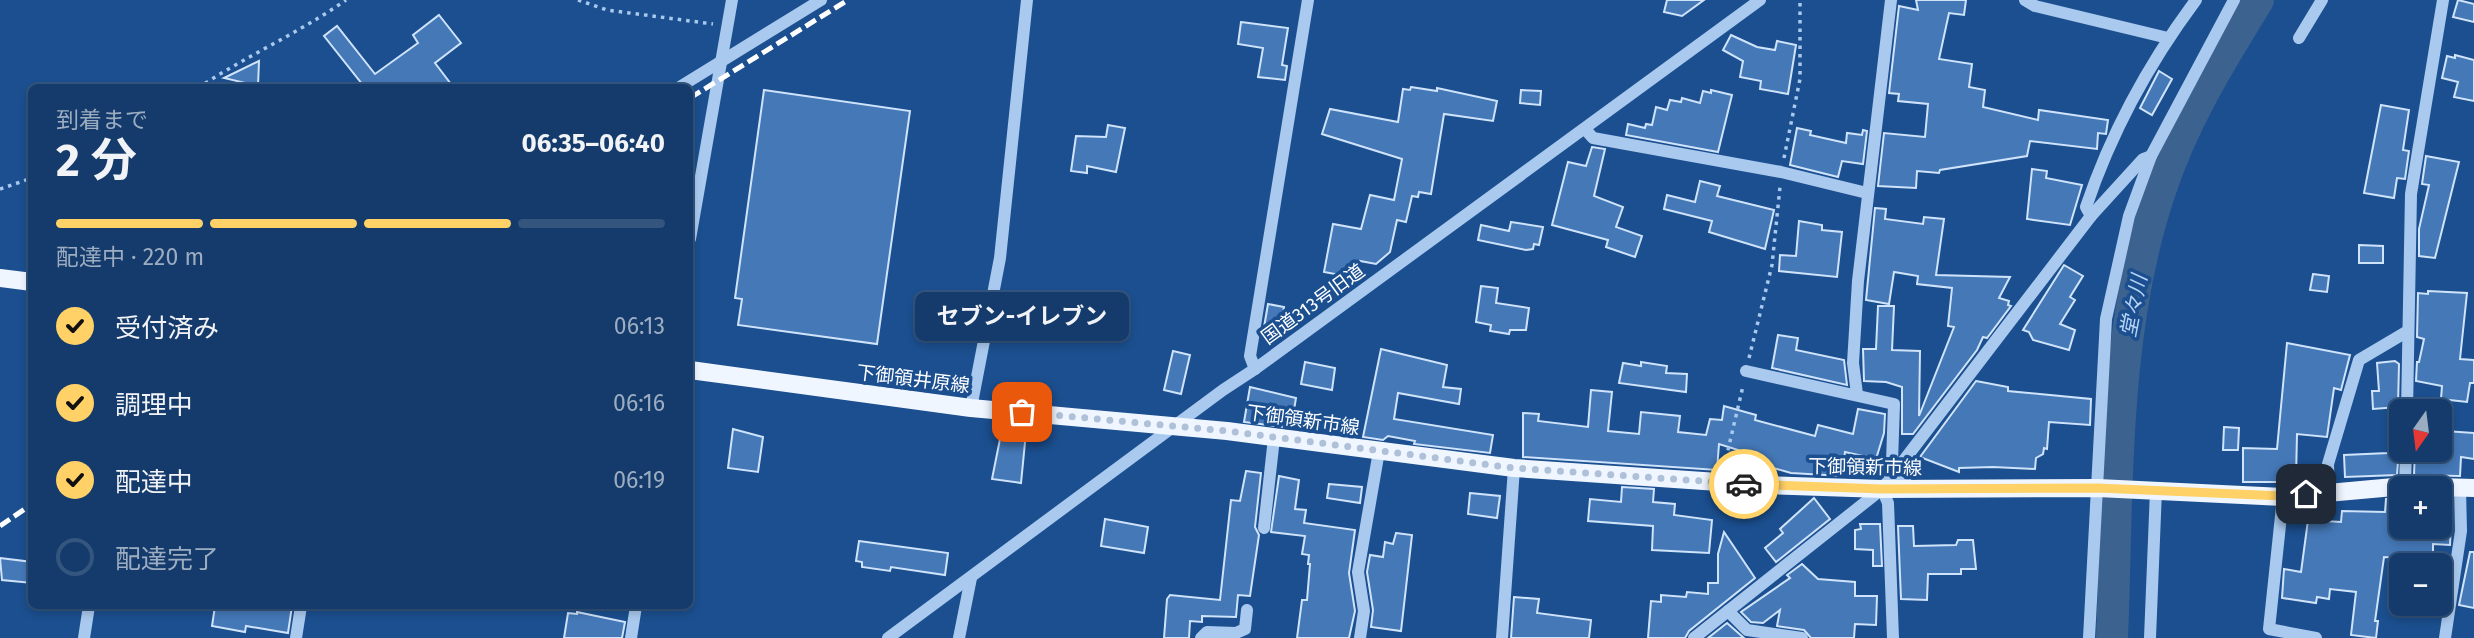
<!DOCTYPE html>
<html lang="ja">
<meta charset="utf-8">
<style>
:root{--surface:#143b6b;--page:#214673;--text:#f1f3f6;--muted:#9dadc1;--line:#33557e;--accent:#ffd166}
body{margin:0;font-family:"Fira Sans","Noto Sans JP",sans-serif;background:var(--page);color:var(--text);height:100vh;display:flex;flex-direction:column;font-size:26px;white-space:nowrap}
*{box-sizing:border-box;margin:0}
p{font-size:23px;color:var(--muted)}
.icon{flex:none;width:38px;height:38px;fill:none;stroke:currentColor;stroke-width:2;stroke-linecap:round;stroke-linejoin:round}
.map{position:relative;flex:1;overflow:hidden}
.panel{position:absolute;left:28px;top:84px;width:665px;height:525px;display:flex;flex-direction:column;background:var(--surface);border-radius:10px;box-shadow:0 4px 10px #0003,0 0 0 2px var(--line)}
.panel>*{flex:none}
.needle{width:46px;rotate:194deg}
.controls{position:absolute;left:2389px;top:399px;display:grid;gap:14px}
.controls a{display:grid;place-items:center;width:63px;height:63px;border-radius:10px;background:var(--surface);box-shadow:0 4px 10px #0003,0 0 0 2px var(--line);font-size:35px}
.pin{position:absolute;display:grid;place-items:center;width:60px;height:60px;color:#fff;margin:-30px;border-radius:14px;box-shadow:0 4px 10px #0006}
.courier{position:absolute;display:grid;place-items:center;width:70px;height:70px;margin:-35px;border:5px solid #ffd166;border-radius:50%;background:#fff;color:#222;box-shadow:0 2px 9px #0007}
.bubble{position:absolute;height:49px;border-radius:10px;background:var(--surface);box-shadow:0 4px 10px #0003,0 0 0 2px var(--line);font-size:23px;font-weight:700;line-height:49px;text-align:center}
.summary em{font-style:normal;font-weight:700}
.summary div{display:flex;flex-direction:column-reverse}
.summary{display:flex;align-items:center;justify-content:space-between;height:119px;padding:0 28px}
h1{font-size:46px;font-weight:700;line-height:52px}
.bar{display:grid;grid-template-columns:repeat(4,1fr);gap:10px 7px;align-content:center;height:84px;padding:0 28px}
.bar i{height:9px;border-radius:5px;background:var(--line)}
.bar .selected{background:var(--accent)}
.bar p{grid-column:span 4}
ol{padding:0 28px;list-style:none}
li{display:flex;align-items:center;gap:21px;height:77px}
li p{margin-inline-start:auto}
li .icon{padding:7px;border-radius:50%;background:var(--accent);color:#111;stroke-width:4}
li:last-child{color:var(--muted)}
li i{width:38px;height:38px;border:4px solid var(--line);border-radius:50%}
.map>svg:first-child{display:block}
.lines{fill:none;stroke-linecap:round;stroke-linejoin:round}
.river{stroke:#3c6290;stroke-width:32}
.building{fill:#4478b7;stroke:#cfe3fa;stroke-width:2}
.path{stroke:#a9c9ee;stroke-width:3.5;stroke-dasharray:3.5 5;stroke-linecap:butt}
.minor{stroke:#a9c9ee;stroke-width:12}
.major{stroke:#f0f6ff;stroke-width:18}
.rail{stroke:#fff;stroke-width:5;stroke-dasharray:12 5;stroke-linecap:butt}
.done{stroke:#afc1d8;stroke-width:7;stroke-dasharray:0 12.6}
.route{stroke:#ffd166;stroke-width:9}
.labels{text-anchor:middle;dominant-baseline:central;stroke-width:7;stroke-linejoin:round;paint-order:stroke}
.street-label{font-size:19px;fill:#fff;stroke:#1b4f8f}
.water-label{font-size:21px;font-style:italic;fill:#b5d3f5;stroke:#1b4f8f}
</style>
<div class="map">
<svg width="2474" height="638" viewBox="0 0 2474 638">
<rect width="100%" height="100%" fill="#1b4f8f"/>
<g class="lines">
<path class="river" d="M2112 638C2118 491 2112 335 2159 194 2182 123 2219 63 2258 0"/>
</g>
<g class="building">
<path d="M1667 0H1704L1682 16 1664 12Z"/>
<path d="M1916 0H1966L1964 15 1949 13 1939 59 1972 64 1969 87 1985 90 1983 107 2038 120 2039 110 2108 120 2106 134 2098 133 2097 149 2030 141 2027 156 1940 170 1939 173 1917 171 1916 188 1878 186 1884 133 1925 137 1928 104 1898 101 1899 94 1889 93 1899 6 1918 10Z"/>
<path d="M2458 0 2474 4V22L2453 17Z"/>
<path d="M439 15 461 43 435 63 454 88H358L362 84 324 36 337 26 375 74 418 43 413 35Z"/>
<path d="M1241 22 1288 28 1282 65 1287 66 1285 80 1258 77 1263 48 1238 44Z"/>
<path d="M1731 35 1757 47 1775 50 1777 41 1796 45 1788 94 1760 89 1761 81 1740 77 1743 61 1723 50Z"/>
<path d="M2455 55 2474 60V101L2454 97 2458 82 2442 78 2447 56 2455 58Z"/>
<path d="M259 61 258 86 224 78Z"/>
<path d="M2159 71 2172 79 2152 115 2140 108Z"/>
<path d="M1411 87 1437 91V88L1497 101 1493 121 1444 114 1431 194 1419 192 1418 197 1412 196 1406 222 1397 220 1390 252 1376 264 1360 261 1357 278 1324 272 1333 224 1361 229 1370 195 1394 200 1402 159 1322 134 1330 109 1398 122 1403 89 1410 90Z"/>
<path d="M764 90 910 111 877 344 738 325 742 299 735 298Z"/>
<path d="M1521 90 1541 91 1540 105 1520 103Z"/>
<path d="M1711 90 1732 95 1718 152 1626 135 1628 124 1645 128 1646 124 1652 125 1656 107 1667 110 1670 100 1681 102 1682 98 1700 103 1703 91 1711 93Z"/>
<path d="M2381 105 2409 110 2403 150 2409 151 2405 179 2397 178 2394 198 2364 193Z"/>
<path d="M1108 125 1125 128 1116 172 1087 166V173L1071 171 1076 136 1106 137Z"/>
<path d="M1797 128 1811 131 1810 135 1846 143 1847 133 1862 135 1863 130 1867 131 1863 164 1842 161 1838 177 1790 165Z"/>
<path d="M1592 147 1605 149 1594 196 1623 207 1616 227 1642 236 1635 257 1606 247 1608 240 1552 225 1568 162 1586 166Z"/>
<path d="M2426 156 2459 162 2435 258 2419 256V229L2429 185 2422 184Z"/>
<path d="M2032 169 2047 171 2046 178 2082 185 2070 225 2027 219Z"/>
<path d="M1700 181 1720 186 1717 196 1774 210 1765 249 1709 232 1712 221 1664 209 1667 195 1695 202Z"/>
<path d="M1875 208 1886 209 1885 219 1923 224 1924 217 1944 219 1936 275 2010 277 1999 298 2009 301 2008 305 2011 306 1987 338 1983 337 1977 350 1913 434H1902V387L1886 382 1864 381 1863 349H1876L1878 306H1894L1892 350 1920 351 1919 416 1954 327 1948 326 1952 288 1917 284 1918 276 1894 272 1889 304 1866 300Z"/>
<path d="M1799 221 1822 225V230L1842 232 1837 277 1779 271 1780 255 1796 256Z"/>
<path d="M1511 222 1543 227 1539 245 1534 244 1533 249 1526 250 1478 240 1481 225 1509 231Z"/>
<path d="M2359 245 2383 246V263H2359Z"/>
<path d="M2064 265 2083 276 2070 297 2075 300 2060 324 2075 330 2069 350 2033 340 2029 332 2023 330Z"/>
<path d="M2313 274 2329 276 2327 292 2310 290Z"/>
<path d="M1481 286 1498 288 1496 303 1529 308 1526 330H1510L1509 334 1490 331 1491 325 1476 322Z"/>
<path d="M2428 291 2467 293 2460 359 2474 360V383H2470L2467 402 2441 399 2442 386 2416 381 2417 362H2419L2424 339 2417 337 2418 293 2428 294Z"/>
<path d="M1268 304 1284 307 1279 336 1263 333Z"/>
<path d="M1778 335 1798 338 1796 350 1844 360 1847 385 1772 368Z"/>
<path d="M2287 343 2350 355 2341 390 2334 388 2327 437 2297 434 2296 478H2282V482H2243V448L2277 449Z"/>
<path d="M1381 349 1447 365 1443 387 1461 389 1459 404 1398 393 1394 419 1493 435 1490 453 1414 444 1415 441 1388 436 1383 440 1363 437Z"/>
<path d="M1173 351 1190 355 1181 394 1164 390Z"/>
<path d="M2395 361 2399 364 2398 407 2373 409 2372 391H2379L2377 363Z"/>
<path d="M1305 362 1335 368 1332 390 1301 384Z"/>
<path d="M1641 362 1667 366 1666 373 1687 374 1686 392 1619 383 1623 363 1641 366Z"/>
<path d="M1976 381 2008 387V391L2091 399 2090 425 2049 422 2047 449 2044 448 2043 454 2036 458 2035 469 1993 467 1959 468V472L1920 457Z"/>
<path d="M1250 387 1296 398 1291 428 1244 422Z"/>
<path d="M1591 390 1612 392 1608 431 1639 434 1641 412 1680 416 1678 432 1706 435 1710 419 1722 420 1724 406 1756 415 1755 420 1815 436 1818 425 1853 434 1858 409 1885 414 1884 433 1876 459 1845 452 1842 476 1791 473 1752 462 1754 455 1719 444 1717 470 1523 457V413L1539 414 1538 421 1588 427Z"/>
<path d="M2390 421H2401L2397 475 2345 477 2344 455 2388 453Z"/>
<path d="M2224 427 2239 428 2238 450H2223Z"/>
<path d="M733 429 763 437 758 472 728 468Z"/>
<path d="M1002 429 1026 432 1021 483 992 479Z"/>
<path d="M2445 431 2474 433V459L2461 457 2460 476 2414 475 2415 450H2440V444H2445Z"/>
<path d="M1246 471 1261 473 1255 527 1259 535 1250 596 1238 595 1236 617 1202 616V622L1190 621 1189 638H1164L1167 599 1170 595 1220 600 1231 500 1240 501Z"/>
<path d="M1279 476 1299 480 1295 509 1306 510 1304 523 1355 530 1349 573 1355 611 1349 638H1297L1302 600H1307L1310 564H1308L1309 555 1302 554 1305 536 1271 532Z"/>
<path d="M1329 484 1362 487 1360 503 1327 498Z"/>
<path d="M1622 487 1654 489 1653 502 1675 504 1674 515 1712 520 1709 553 1652 550 1653 526 1588 521 1590 499 1621 502Z"/>
<path d="M1470 493 1500 496 1497 518 1468 514Z"/>
<path d="M1814 498 1830 519 1776 562 1765 548 1783 533 1780 529Z"/>
<path d="M2401 498V527H2440V498L2452 499 2450 545 2433 544V560L2384 557 2375 621H2378L2376 638 2351 635 2356 592 2330 589 2329 599 2317 597 2316 603 2282 598 2284 569 2301 572 2308 520 2341 522 2342 511 2385 512 2386 499Z"/>
<path d="M1105 519 1148 527 1144 553 1101 546Z"/>
<path d="M1860 524H1880L1882 566H1873V550L1855 549V530L1861 529Z"/>
<path d="M1898 526H1913L1914 546 1956 545 1958 540H1973L1976 569H1961V574H1928L1927 600 1901 599Z"/>
<path d="M1724 532 1755 578 1689 631 1685 638H1648L1651 601 1661 602V595L1686 597 1687 592 1708 594V583H1718V554Z"/>
<path d="M1396 533 1412 535 1401 631 1371 627 1373 610 1367 572 1370 555 1383 557 1385 542 1393 544Z"/>
<path d="M859 541 948 553 945 575 891 567 890 571 862 567V562L856 561Z"/>
<path d="M2470 552H2474V608L2459 605Z"/>
<path d="M0 558 32 562V583L2 580Z"/>
<path d="M1802 564 1818 579 1855 582V596H1877L1876 625 1855 624 1854 638H1811L1804 630 1777 626 1780 610 1763 623 1751 622 1741 612 1790 578 1787 575Z"/>
<path d="M1514 597 1539 599 1537 613 1591 620 1589 638H1511Z"/>
<path d="M215 606H292L288 633 246 626 245 632 212 626Z"/>
<path d="M577 612 625 622 622 638H564L568 613 577 614Z"/>
<path d="M1727 623 1744 638H1708Z"/>
</g>
<g class="lines">
<g class="path">
<path d="M578 0 607 10 713 24"/>
<path d="M198 88C246 56 299 33 346 0"/>
<path d="M1784 158 1800 79V0"/>
<path d="M0 189 32 178"/>
<path d="M1749 358 1772 265 1780 187"/>
<path d="M1724 467 1743 386"/>
</g>
<g class="minor">
<path d="M2025 0 2035 6 2168 38"/>
<path d="M2299 38 2322 0"/>
<path d="M678 88 821 0"/>
<path d="M1585 129 1593 138 1781 172 1867 193"/>
<path d="M2091 216 2086 207C2111 133 2149 63 2196 0"/>
<path d="M690 239 732 0"/>
<path d="M1255 369 1250 356 1308 0"/>
<path d="M1746 371 1894 404 1892 462 1910 489"/>
<path d="M1857 394 1853 363 1858 281 1891 0"/>
<path d="M971 408 1000 258 1027 0"/>
<path d="M2407 411 2411 194 2443 0"/>
<path d="M2405 486 2406 450"/>
<path d="M1882 489 1888 503 1893 638"/>
<path d="M2329 492 2328 464 2359 360 2408 331"/>
<path d="M2283 497 2269 629 2316 638"/>
<path d="M1264 528 1274 438"/>
<path d="M1728 611 1747 630 1802 638"/>
<path d="M84 638 89 606"/>
<path d="M296 638 301 606"/>
<path d="M631 638 636 606"/>
<path d="M888 638 1223 390 1255 369 1760 0"/>
<path d="M959 638 971 578"/>
<path d="M1201 638 1207 632 1236 633 1245 629 1247 610"/>
<path d="M1360 638 1364 611 1358 572 1379 451"/>
<path d="M1502 638 1514 468"/>
<path d="M1694 638 1882 489 2091 216 2143 159 2151 156"/>
<path d="M2089 638 2106 319 2129 216 2151 156 2234 0"/>
<path d="M2150 638 2156 490"/>
<path d="M2445 638 2461 531 2460 488"/>
</g>
<g class="major">
<path d="M0 278 32 282"/>
<path d="M690 370 971 408 1227 431 1514 468 1762 485 1882 489 2098 488 2283 497 2405 486 2474 488"/>
</g>
<g class="rail">
<path d="M690 98 848 0"/>
<path d="M0 526 32 504"/>
</g>
</g>
<g class="lines">
<path class="done" d="M1022 412 1227 431 1514 468 1744 484"/>
<path class="route" d="M1744 484 1882 489 2098 488 2283 496 2306 494"/>
</g>
<g class="labels">
<g class="street-label">
<text transform="translate(1313 304) rotate(-36)">国道313号旧道</text>
<text transform="translate(913 379) rotate(7)">下御領井原線</text>
<text transform="translate(1303 420) rotate(8)">下御領新市線</text>
<text transform="translate(1865 467) rotate(1)">下御領新市線</text>
</g>
<g class="water-label">
<text transform="translate(2134 306) rotate(-79)">堂々川</text>
</g>
</g>
</svg>
<div class="controls">
<a><svg class="needle" viewBox="-14 -14 28 28"><path d="M0-13l5 13h-10z" fill="#e53935"/><path d="M0 13l5-13h-10z" fill="#9dadc1"/></svg></a>
<a>+</a>
<a>−</a>
</div>
<div class="pin" style="left:1022px;top:412px;background:#ea580c"><svg class="icon" aria-label="bag" viewBox="0 0 24 24"><path d="M5 8h14l-1 12H6zM9 8a3 3 0 0 1 6 0"/></svg></div>
<div class="pin" style="left:2306px;top:494px;background:#1f2937"><svg class="icon" aria-label="home" viewBox="0 0 24 24"><path d="M3 11l9-7 9 7M6 9v11h12V9"/></svg></div>
<div class="courier" style="left:1744px;top:484px"><svg class="icon" aria-label="car" viewBox="0 0 24 24"><path d="M5 17H2v-5l4-1 3-4h7l3 4 3 1v5h-3M9 17h6M6 11h13"/><circle cx="7" cy="17" r="2"/><circle cx="17" cy="17" r="2"/></svg></div>
<div class="bubble" style="left:915px;top:292px;width:214px">セブン-イレブン</div>
<section class="panel">
<div class="summary"><div><h1>2 分</h1><p>到着まで</p></div><em>06:35–06:40</em></div>
<div class="bar"><i class="selected"></i><i class="selected"></i><i class="selected"></i><i></i><p>配達中 · 220 m</p></div>
<ol>
<li><svg class="icon" aria-label="check" viewBox="0 0 24 24"><path d="M5 12l5 5 9-10"/></svg>受付済み<p>06:13</p></li>
<li><svg class="icon" aria-label="check" viewBox="0 0 24 24"><path d="M5 12l5 5 9-10"/></svg>調理中<p>06:16</p></li>
<li><svg class="icon" aria-label="check" viewBox="0 0 24 24"><path d="M5 12l5 5 9-10"/></svg>配達中<p>06:19</p></li>
<li><i></i>配達完了</li>
</ol>
</section>
</div>
